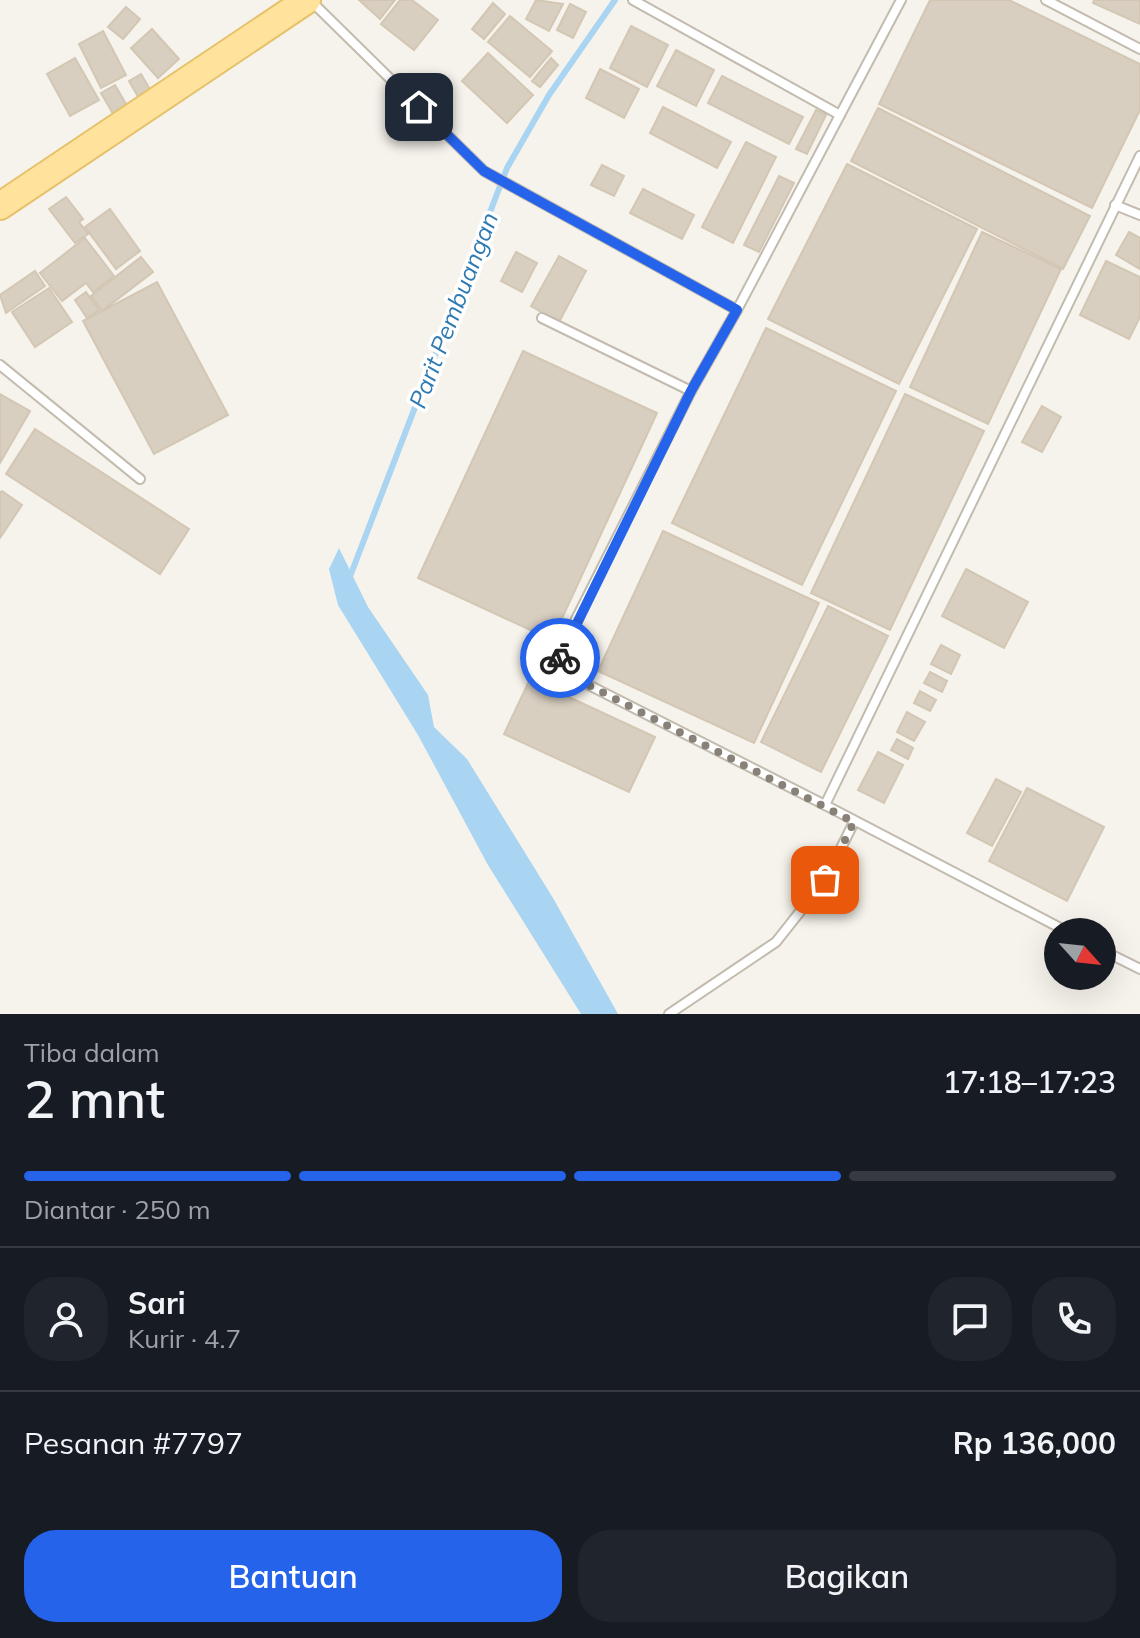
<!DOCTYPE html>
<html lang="id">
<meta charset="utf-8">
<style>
:root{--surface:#171b24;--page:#20242c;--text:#f1f3f6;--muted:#9ea1a6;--line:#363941;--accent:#2563eb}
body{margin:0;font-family:Mulish,sans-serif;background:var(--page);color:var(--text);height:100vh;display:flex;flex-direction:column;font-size:30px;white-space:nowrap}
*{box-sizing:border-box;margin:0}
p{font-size:26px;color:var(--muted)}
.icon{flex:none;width:44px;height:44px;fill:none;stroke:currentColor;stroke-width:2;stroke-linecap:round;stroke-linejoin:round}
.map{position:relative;height:1014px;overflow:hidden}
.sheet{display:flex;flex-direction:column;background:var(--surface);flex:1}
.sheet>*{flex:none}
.needle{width:52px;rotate:117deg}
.fabs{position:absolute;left:1044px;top:918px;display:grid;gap:16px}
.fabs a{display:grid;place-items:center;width:72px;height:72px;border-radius:50%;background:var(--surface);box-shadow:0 8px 32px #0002;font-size:40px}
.pin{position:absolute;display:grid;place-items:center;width:68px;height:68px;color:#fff;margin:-34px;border-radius:16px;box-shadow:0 4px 12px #0006}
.courier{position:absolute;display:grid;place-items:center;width:80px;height:80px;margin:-40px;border:6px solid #2563eb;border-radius:50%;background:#fff;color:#222;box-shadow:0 2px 10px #0007}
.headline em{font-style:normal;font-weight:600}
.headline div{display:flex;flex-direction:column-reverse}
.headline{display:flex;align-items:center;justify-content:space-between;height:136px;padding:0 24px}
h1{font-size:52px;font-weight:600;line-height:60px}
.bar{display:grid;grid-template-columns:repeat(4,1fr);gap:12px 8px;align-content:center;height:96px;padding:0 24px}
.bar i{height:10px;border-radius:6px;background:var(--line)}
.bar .current{background:var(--accent)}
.bar p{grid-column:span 4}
.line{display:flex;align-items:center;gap:20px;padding:0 24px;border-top:2px solid var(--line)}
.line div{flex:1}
.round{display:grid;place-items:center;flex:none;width:84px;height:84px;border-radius:32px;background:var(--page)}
.button{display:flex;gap:16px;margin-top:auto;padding:16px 24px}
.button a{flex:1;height:92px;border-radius:32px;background:var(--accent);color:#fff;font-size:32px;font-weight:600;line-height:92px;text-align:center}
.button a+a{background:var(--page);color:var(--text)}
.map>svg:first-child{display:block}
.water{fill:#a9d4f2}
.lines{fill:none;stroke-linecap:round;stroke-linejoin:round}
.stream{stroke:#a9d4f2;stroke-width:6}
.building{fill:#d8cfc1;stroke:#d3c7b4;stroke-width:2}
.service-casing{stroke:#c2bbae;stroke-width:12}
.primary-casing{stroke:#e6c16a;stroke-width:30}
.service{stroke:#fff;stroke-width:8}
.primary{stroke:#ffe39c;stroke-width:26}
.done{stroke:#878178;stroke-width:8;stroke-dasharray:0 14.4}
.route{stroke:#2563eb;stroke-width:10}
.labels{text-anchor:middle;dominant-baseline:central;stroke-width:7;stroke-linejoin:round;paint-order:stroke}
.water-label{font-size:24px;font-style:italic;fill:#2e7ab2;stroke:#fff}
</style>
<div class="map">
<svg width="1140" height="1014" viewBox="0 0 1140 1014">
<rect width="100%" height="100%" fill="#f6f3ec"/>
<path class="water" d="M339 548 368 607 428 695 434 727 467 759 553 898 618 1014H581L488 865 418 735 338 605 329 569Z"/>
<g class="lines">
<path class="stream" d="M349 579 507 168 549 95 615 0"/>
</g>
<g class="building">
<path d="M359 0H395L380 19Z"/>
<path d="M400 0H412L438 20 414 50 381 24Z"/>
<path d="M536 0 563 4 549 31 526 19Z"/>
<path d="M930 0H1009L1140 64V110L1092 208 879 104Z"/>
<path d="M1094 0H1140V24L1093 3Z"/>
<path d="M493 3 505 14 484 39 472 29Z"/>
<path d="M570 4 586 12 573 38 557 30Z"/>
<path d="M126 7 140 19 123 39 108 27Z"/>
<path d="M510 16 552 51 530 77 488 42Z"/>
<path d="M631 26 668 45 647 87 610 68Z"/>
<path d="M152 29 179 59 158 78 131 48Z"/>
<path d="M103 31 126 75 101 88 79 44Z"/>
<path d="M676 50 714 70 696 106 657 86Z"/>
<path d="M488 53 533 95 507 123 462 81Z"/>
<path d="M75 58 99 100 70 116 47 74Z"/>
<path d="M551 58 558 65 540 87 532 81Z"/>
<path d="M600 69 639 89 624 118 586 98Z"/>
<path d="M141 74 152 93 140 100 129 81Z"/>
<path d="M722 76 803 117 789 144 708 103Z"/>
<path d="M115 85 130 111 116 119 101 93Z"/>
<path d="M663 107 731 142 717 168 650 133Z"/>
<path d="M878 108 1090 216 1063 269 851 161Z"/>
<path d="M816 110 826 115 807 154 796 149Z"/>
<path d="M746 142 776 157 733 243 702 227Z"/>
<path d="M847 164 977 229 899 384 768 319Z"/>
<path d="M602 165 624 176 614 196 591 185Z"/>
<path d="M779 176 794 183 759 252 744 245Z"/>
<path d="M643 189 694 215 682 239 630 213Z"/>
<path d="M66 197 83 219 79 222 88 234 75 243 49 209Z"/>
<path d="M110 209 140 251 116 269 85 227Z"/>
<path d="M982 232 1061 269 988 424 910 387Z"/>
<path d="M1129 232 1140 238V269L1116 255Z"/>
<path d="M85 238 114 276 93 292 86 283 62 301 40 273Z"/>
<path d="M516 252 537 263 522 292 501 281Z"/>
<path d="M559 256 586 271 559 322 531 306Z"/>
<path d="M141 257 153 272 102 311 91 296Z"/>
<path d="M1106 261 1140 277V317L1129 339 1080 315Z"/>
<path d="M35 271 45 286 6 313 0 295Z"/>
<path d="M157 282 228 415 154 454 83 321Z"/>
<path d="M49 288 72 322 35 347 12 312Z"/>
<path d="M86 292 99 310 87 318 75 300Z"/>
<path d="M766 328 896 391 802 585 672 523Z"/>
<path d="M523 351 657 413 552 640 418 578Z"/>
<path d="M0 394 30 411 0 463Z"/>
<path d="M905 394 984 431 890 630 811 593Z"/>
<path d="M1042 406 1061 417 1042 452 1022 442Z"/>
<path d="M35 429 189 529 160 574 6 474Z"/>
<path d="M2 491 22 505 0 538V493Z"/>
<path d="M663 531 819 603 754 743 598 671Z"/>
<path d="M966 569 1028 602 1004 648 942 616Z"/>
<path d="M828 606 888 636 821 772 761 742Z"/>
<path d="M941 645 960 655 951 674 931 664Z"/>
<path d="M930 672 947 681 942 692 924 683Z"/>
<path d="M530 679 655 737 629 792 504 734Z"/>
<path d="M920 691 936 700 930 711 914 703Z"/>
<path d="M907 712 925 722 914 741 897 732Z"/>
<path d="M897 739 913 748 908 759 891 750Z"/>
<path d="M878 752 903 765 884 803 858 790Z"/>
<path d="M996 779 1021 792 992 846 967 833Z"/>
<path d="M1027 788 1104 827 1067 901 989 861Z"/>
</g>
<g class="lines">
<g class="service-casing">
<g id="service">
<path d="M1046 0 1140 49"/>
<path d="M311 1 484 171 737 310 840 115 633 0"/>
<path d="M840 115 901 0"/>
<path d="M1115 205 1140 215"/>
<path d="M737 310 691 391 561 649 560 661 569 675 825 805 1140 156"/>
<path d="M542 318 691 391"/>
<path d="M0 365 140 479"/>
<path d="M825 805 1068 932"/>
<path d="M1102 950 1140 969"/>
<path d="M669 1014 776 942 825 880 854 822"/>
</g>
</g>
<g class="primary-casing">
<path id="primary" d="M0 206 307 0"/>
</g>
<use href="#service" class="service"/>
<use href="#primary" class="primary"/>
</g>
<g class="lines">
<path class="done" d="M560 658 569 675 854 822 825 880"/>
<path class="route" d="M419 107 484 171 737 310 691 391 560 658"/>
</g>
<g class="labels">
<g class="water-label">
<text transform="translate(453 310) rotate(-69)">Parit Pembuangan</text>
</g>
</g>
</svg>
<div class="fabs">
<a><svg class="needle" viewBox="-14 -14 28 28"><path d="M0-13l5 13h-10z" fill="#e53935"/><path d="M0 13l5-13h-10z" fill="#9ea1a6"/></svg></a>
</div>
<div class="pin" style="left:825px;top:880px;background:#ea580c"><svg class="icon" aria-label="bag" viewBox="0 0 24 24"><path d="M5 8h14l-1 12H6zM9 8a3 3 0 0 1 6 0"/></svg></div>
<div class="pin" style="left:419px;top:107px;background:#1f2937"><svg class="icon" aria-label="home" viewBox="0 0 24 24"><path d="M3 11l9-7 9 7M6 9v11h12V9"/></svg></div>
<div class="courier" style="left:560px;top:658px"><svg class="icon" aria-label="bike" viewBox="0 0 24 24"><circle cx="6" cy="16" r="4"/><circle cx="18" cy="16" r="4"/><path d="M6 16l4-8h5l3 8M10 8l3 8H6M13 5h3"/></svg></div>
</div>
<section class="sheet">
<div class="headline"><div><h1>2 mnt</h1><p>Tiba dalam</p></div><em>17:18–17:23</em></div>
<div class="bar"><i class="current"></i><i class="current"></i><i class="current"></i><i></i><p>Diantar · 250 m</p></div>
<div class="line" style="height:144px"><a class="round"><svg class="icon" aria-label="person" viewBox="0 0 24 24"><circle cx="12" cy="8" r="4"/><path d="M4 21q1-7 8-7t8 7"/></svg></a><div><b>Sari</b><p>Kurir · 4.7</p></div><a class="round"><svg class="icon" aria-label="chat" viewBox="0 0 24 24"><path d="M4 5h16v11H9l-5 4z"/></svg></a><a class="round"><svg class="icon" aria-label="phone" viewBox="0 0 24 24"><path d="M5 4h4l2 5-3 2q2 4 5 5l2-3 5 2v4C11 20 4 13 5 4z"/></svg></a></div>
<div class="line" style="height:104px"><div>Pesanan #7797</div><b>Rp 136,000</b></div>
<div class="button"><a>Bantuan</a><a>Bagikan</a></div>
</section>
